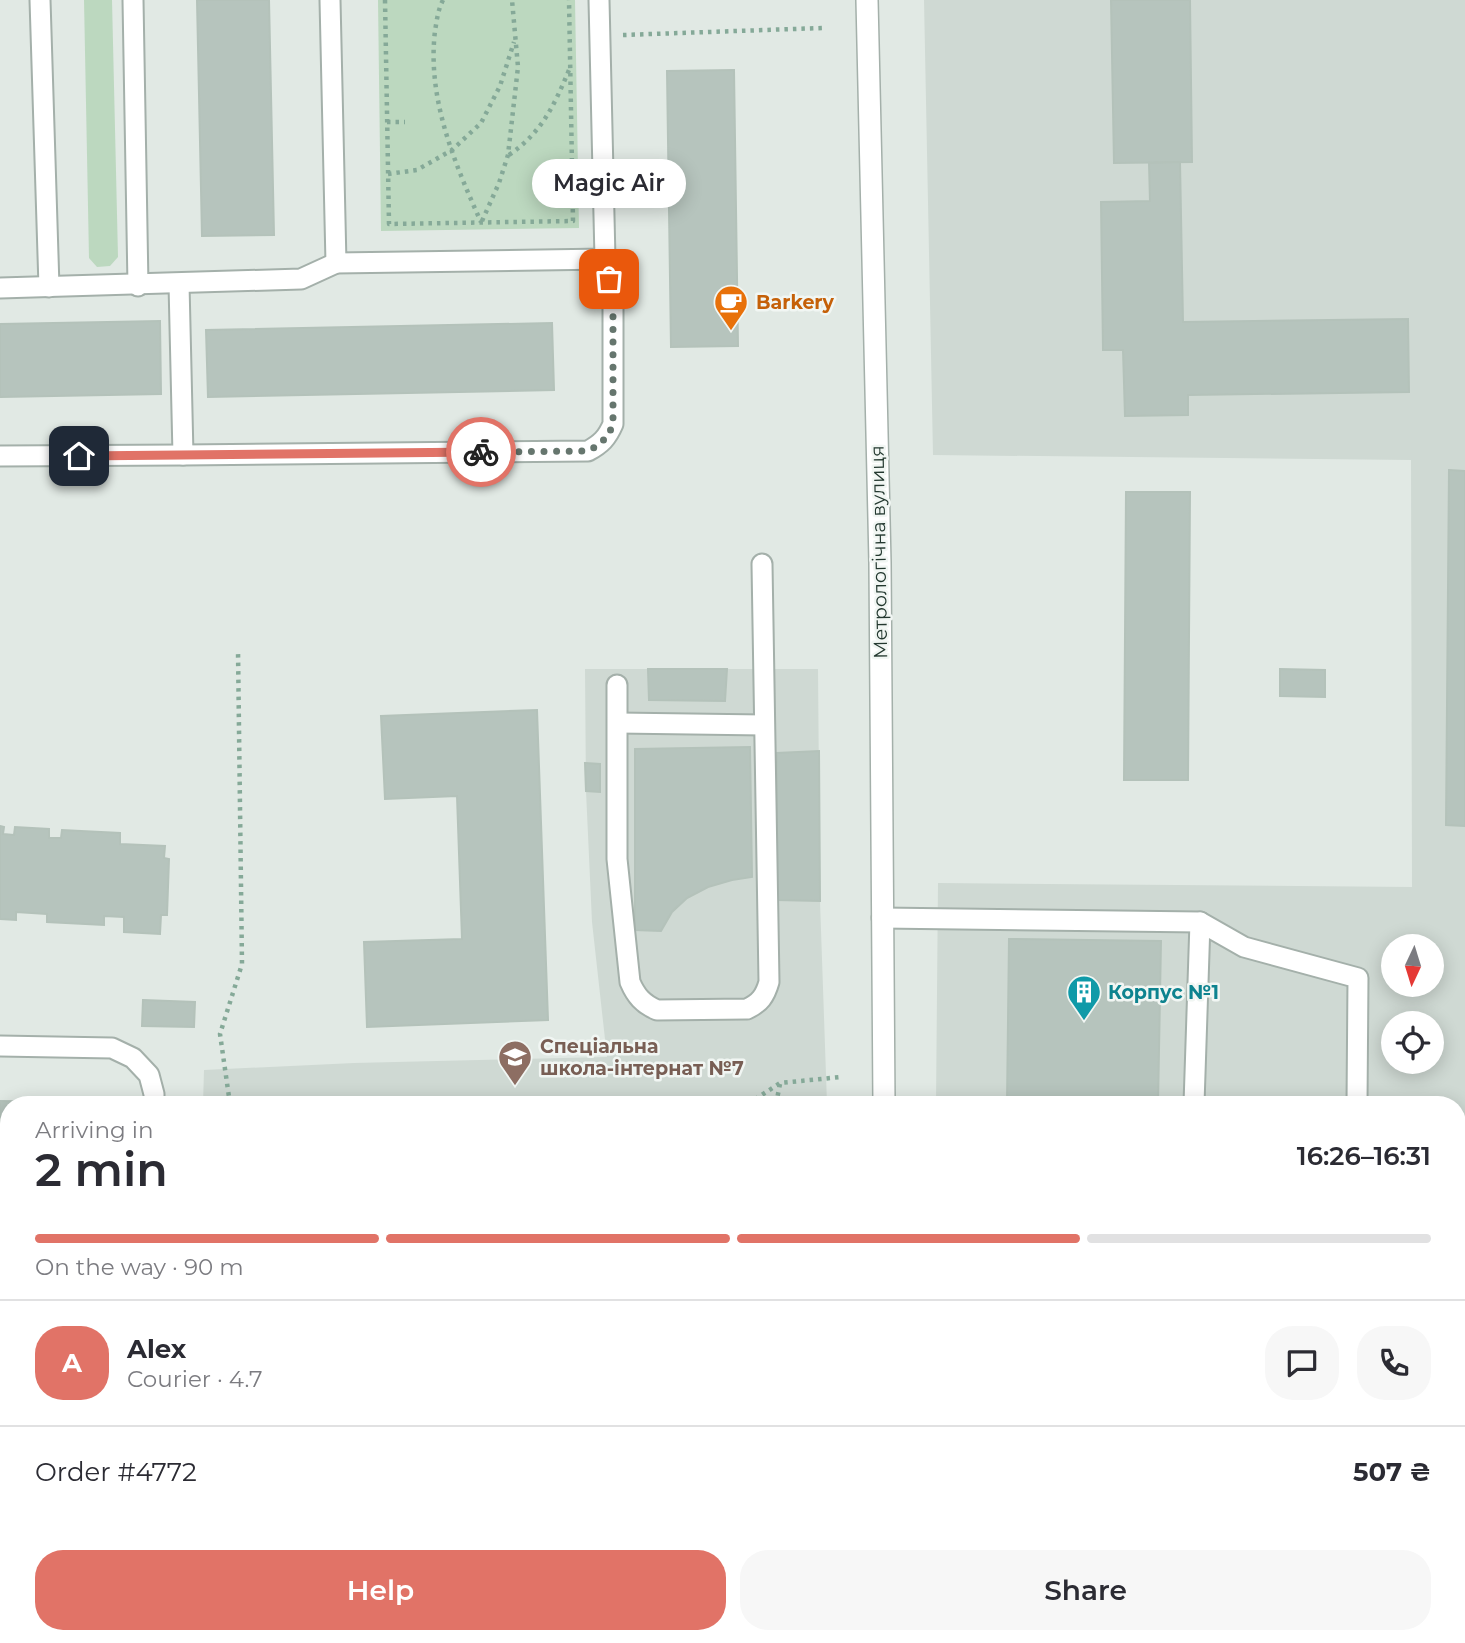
<!DOCTYPE html>
<meta charset="utf-8">
<style>
:root{--surface:#fff;--page:#f7f7f7;--text:#2b2b33;--muted:#7c7c81;--line:#e1e1e2;--accent:#e17367}
body{margin:0;font-family:Montserrat,sans-serif;background:var(--page);color:var(--text);height:100vh;display:flex;flex-direction:column;font-size:26px;white-space:nowrap}
*{box-sizing:border-box;margin:0}
p{font-size:23px;color:var(--muted)}
.icon{flex:none;width:38px;height:38px;fill:none;stroke:currentColor;stroke-width:2;stroke-linecap:round;stroke-linejoin:round}
.map{position:relative;flex:1;overflow:hidden}
.details{position:absolute;left:0px;top:1096px;width:1466px;height:548px;display:flex;flex-direction:column;background:var(--surface);border-radius:28px 28px 0 0;box-shadow:0 4px 18px #0003}
.details>*{flex:none}
.needle{width:46px;rotate:184deg}
.fabs{position:absolute;left:1381px;top:934px;display:grid;gap:14px}
.fabs a{display:grid;place-items:center;width:63px;height:63px;border-radius:50%;background:var(--surface);box-shadow:0 4px 18px #0003;font-size:35px}
.pin{position:absolute;display:grid;place-items:center;width:60px;height:60px;color:#fff;margin:-30px;border-radius:14px;box-shadow:0 4px 10px #0006}
.courier{position:absolute;display:grid;place-items:center;width:70px;height:70px;margin:-35px;border:5px solid #e17367;border-radius:50%;background:#fff;color:#222;box-shadow:0 2px 9px #0007}
.bubble{position:absolute;height:49px;border-radius:24px;background:var(--surface);box-shadow:0 4px 18px #0003;font-size:23px;font-weight:600;line-height:49px;text-align:center}
.summary em{font-style:normal;font-weight:600}
.summary div{display:flex;flex-direction:column-reverse}
.summary{display:flex;align-items:center;justify-content:space-between;height:119px;padding:0 35px}
h1{font-size:46px;font-weight:600;line-height:52px}
.bar{display:grid;grid-template-columns:repeat(4,1fr);gap:10px 7px;align-content:center;height:84px;padding:0 35px}
.bar i{height:9px;border-radius:5px;background:var(--line)}
.bar .selected{background:var(--accent)}
.bar p{grid-column:span 4}
.line{display:flex;align-items:center;gap:18px;padding:0 35px;border-top:2px solid var(--line)}
.line div{flex:1}
.round{display:grid;place-items:center;flex:none;width:74px;height:74px;border-radius:28px;background:var(--page)}
.primary-button{display:flex;gap:14px;margin-top:auto;padding:14px 35px}
.primary-button a{flex:1;height:80px;border-radius:28px;background:var(--accent);color:#fff;font-size:28px;font-weight:600;line-height:80px;text-align:center}
.primary-button a+a{background:var(--page);color:var(--text)}
.map>svg:first-child{display:block}
.built{fill:#cfd9d3;fill-rule:evenodd}
.green{fill:#bcd8bf}
.building{fill:#b6c4bd;stroke:#b4c2ba;stroke-width:2}
.lines{fill:none;stroke-linecap:round;stroke-linejoin:round}
.service-casing{stroke:#a4b0aa;stroke-width:23}
.tertiary-casing{stroke:#a4b0aa;stroke-width:24}
.path{stroke:#85a998;stroke-width:4.5;stroke-dasharray:3.5 5;stroke-linecap:butt}
.service{stroke:#fff;stroke-width:19}
.tertiary{stroke:#fff;stroke-width:21}
.done{stroke:#66766e;stroke-width:7;stroke-dasharray:0 12.6}
.route{stroke:#e17367;stroke-width:9}
.labels{text-anchor:middle;dominant-baseline:central;stroke-width:5;stroke-linejoin:round;paint-order:stroke}
.food-label{font-size:19px;font-weight:bold;fill:#c56008;stroke:#f1f6f3;text-anchor:start}
.street-label{font-size:19px;fill:#23382f;stroke:#f1f6f3}
.culture-label{font-size:19px;font-weight:bold;fill:#0d838f;stroke:#f1f6f3;text-anchor:start}
.education-label{font-size:19px;font-weight:bold;fill:#785e54;stroke:#f1f6f3;text-anchor:start}
</style>
<div class="map">
<svg width="1465" height="1643" viewBox="0 0 1465 1643">
<rect width="100%" height="100%" fill="#e1e9e4"/>
<g class="built">
<path d="M924 0H1465V1384L1458 1383V1104H936L938 883 1412 887 1411 460 933 455ZM1393 947H1432V985H1393ZM1393 1024H1432V1062H1393Z"/>
<path d="M585 669H818L820 901 827 1104H203L204 1070 354 1063 607 1057 592 922 586 791Z"/>
<path d="M186 1634 823 1635 822 1643H186Z"/>
<path d="M1114 1635 1419 1634V1635L1418 1643H1135Z"/>
</g>
<g class="green">
<path d="M84 0H112L118 257 110 266 97 267 89 258Z"/>
<path d="M378 0H575L579 228 381 231Z"/>
</g>
<g class="building">
<path d="M197 0H269L274 235 202 236Z"/>
<path d="M1111 0H1190L1192 162 1114 163Z"/>
<path d="M734 70 738 346 671 347 667 71Z"/>
<path d="M1180 162 1183 322 1408 319 1409 392 1188 395V415L1125 416 1123 350H1103L1101 202 1150 201 1149 163Z"/>
<path d="M160 321 161 394 0 397V324Z"/>
<path d="M552 323 554 390 208 397 206 330Z"/>
<path d="M1449 470 1465 471V826L1446 825Z"/>
<path d="M1126 492H1190L1188 780H1124Z"/>
<path d="M648 669H727L725 701 649 700Z"/>
<path d="M1280 669 1325 670V697L1280 696Z"/>
<path d="M537 710 548 1020 367 1027 364 942 462 939 457 796 385 799 381 716Z"/>
<path d="M750 747 752 877 732 880 708 887 687 898 672 912 661 931 635 930V749Z"/>
<path d="M819 751 820 901 777 900V753Z"/>
<path d="M585 763 600 764V792L586 791Z"/>
<path d="M0 826 4 827 3 834 14 835 15 827 49 829V838H61L62 830 120 833V844L165 846 164 858 169 859 167 915H161L160 934 124 932V917L104 916V925L47 922V914L16 912V920L0 919Z"/>
<path d="M1009 939 1161 941 1158 1104H1007Z"/>
<path d="M143 1000 195 1002 194 1027 142 1026Z"/>
<path d="M0 1101 72 1102V1104H9V1586H0Z"/>
<rect x="1458" y="1193" width="7" height="41"/>
</g>
<g class="lines">
<g class="service-casing">
<g id="service">
<path d="M40 0 49 287"/>
<path d="M133 0 138 286"/>
<path d="M330 0 336 263 605 259 599 0"/>
<path d="M179 284 183 455 588 451C601 444 607 438 613 424V299L605 259"/>
<path d="M0 288 301 279 336 263"/>
<path d="M0 456 183 455"/>
<path d="M617 685V859L630 982C636 996 643 1004 657 1010L747 1009C760 1003 765 996 769 982L762 564"/>
<path d="M618 723 764 725"/>
<path d="M882 918 1200 922 1244 947 1358 978 1357 1104"/>
<path d="M0 1046 112 1048 133 1058 149 1075 154 1094V1104"/>
<path d="M1194 1104 1200 922"/>
<path d="M0 1633H9"/>
</g>
</g>
<g class="tertiary-casing">
<g id="tertiary">
<path d="M867 0 880 563 884 1104"/>
<path d="M880 1643V1634"/>
</g>
</g>
<g class="path">
<path d="M385 0 389 224 573 221 569 0"/>
<path d="M443 0C438 10 437 19 435 31 427 98 454 162 481 222"/>
<path d="M623 35 822 28"/>
<path d="M387 122H405"/>
<path d="M509 155C542 132 554 106 569 70"/>
<path d="M556 172H572"/>
<path d="M388 174 417 170 452 150 481 123 500 86 514 42"/>
<path d="M482 221 499 183 508 155 518 67 512 0"/>
<path d="M230 1104 220 1034 242 964 238 650"/>
<path d="M748 1104 780 1083 841 1077"/>
<path d="M776 1104 780 1084"/>
<path d="M435 1643 441 1634"/>
</g>
<use href="#service" class="service"/>
<use href="#tertiary" class="tertiary"/>
</g>
<g class="lines">
<path class="done" d="M481 452 588 451C601 444 608 438 613 424V299L609 279"/>
<path class="route" d="M79 456 481 452"/>
</g>
<defs>
<g id="cafe-pin" transform="scale(1.75)"><path d="M0 17L-7.5 6A9.5 9.5 0 1 1 7.5 6Z" fill="#e8710a" stroke="#f1f6f3"/><path d="M-5.5-4.5H6V0H3Q3 3.5 0 3.5H-2.5Q-5.5 3.5-5.5 0ZM3-3.2v2h1.7v-2ZM-6 4.5H4V6H-6Z" fill="#fff"/></g>
<g id="building-pin" transform="scale(1.75)"><path d="M0 17L-7.5 6A9.5 9.5 0 1 1 7.5 6Z" fill="#0f9aa8" stroke="#f1f6f3"/><path d="M-4-6H4V6H1V3H-1V6H-4ZM-2.5-4.3h1.7v1.8h-1.7ZM.8-4.3h1.7v1.8H.8ZM-2.5-1h1.7V.8h-1.7ZM.8-1h1.7V.8H.8Z" fill="#fff"/></g>
<g id="school-pin" transform="scale(1.75)"><path d="M0 17L-7.5 6A9.5 9.5 0 1 1 7.5 6Z" fill="#8d6e63" stroke="#f1f6f3"/><path d="M0-5L7-2L0 1L-7-2ZM-4 1L0 2.5L4 1V4Q0 6-4 4Z" fill="#fff"/></g>
</defs>
<g fill-rule="evenodd">
<use href="#cafe-pin" x="731" y="302"/>
<use href="#building-pin" x="1084" y="992"/>
<use href="#school-pin" x="515" y="1057"/>
</g>
<g class="labels">
<g class="food-label">
<text x="756" y="302">Barkery</text>
</g>
<g class="street-label">
<text transform="translate(879 552) rotate(-91)">Метрологічна вулиця</text>
</g>
<g class="culture-label">
<text x="1108" y="992">Корпус №1</text>
</g>
<g class="education-label">
<text x="540" y="1046">Спеціальна<tspan x="540" dy="22">школа-інтернат №7</tspan></text>
</g>
</g>
</svg>
<div class="fabs">
<a><svg class="needle" viewBox="-14 -14 28 28"><path d="M0-13l5 13h-10z" fill="#e53935"/><path d="M0 13l5-13h-10z" fill="#7c7c81"/></svg></a>
<a><svg class="icon" aria-label="locate" viewBox="0 0 24 24"><circle cx="12" cy="12" r="6"/><path d="M12 2v4M12 18v4M2 12h4M18 12h4"/></svg></a>
</div>
<div class="pin" style="left:609px;top:279px;background:#ea580c"><svg class="icon" aria-label="bag" viewBox="0 0 24 24"><path d="M5 8h14l-1 12H6zM9 8a3 3 0 0 1 6 0"/></svg></div>
<div class="pin" style="left:79px;top:456px;background:#1f2937"><svg class="icon" aria-label="home" viewBox="0 0 24 24"><path d="M3 11l9-7 9 7M6 9v11h12V9"/></svg></div>
<div class="courier" style="left:481px;top:452px"><svg class="icon" aria-label="bike" viewBox="0 0 24 24"><circle cx="6" cy="16" r="4"/><circle cx="18" cy="16" r="4"/><path d="M6 16l4-8h5l3 8M10 8l3 8H6M13 5h3"/></svg></div>
<div class="bubble" style="left:532px;top:159px;width:154px">Magic Air</div>
<section class="details">
<div class="summary"><div><h1>2 min</h1><p>Arriving in</p></div><em>16:26–16:31</em></div>
<div class="bar"><i class="selected"></i><i class="selected"></i><i class="selected"></i><i></i><p>On the way · 90 m</p></div>
<div class="line" style="height:126px"><b class="round" style="background:var(--accent);color:#fff">A</b><div><b>Alex</b><p>Courier · 4.7</p></div><a class="round"><svg class="icon" aria-label="chat" viewBox="0 0 24 24"><path d="M4 5h16v11H9l-5 4z"/></svg></a><a class="round"><svg class="icon" aria-label="phone" viewBox="0 0 24 24"><path d="M5 4h4l2 5-3 2q2 4 5 5l2-3 5 2v4C11 20 4 13 5 4z"/></svg></a></div>
<div class="line" style="height:91px"><div>Order #4772</div><b>507 ₴</b></div>
<div class="primary-button"><a>Help</a><a>Share</a></div>
</section>
</div>
